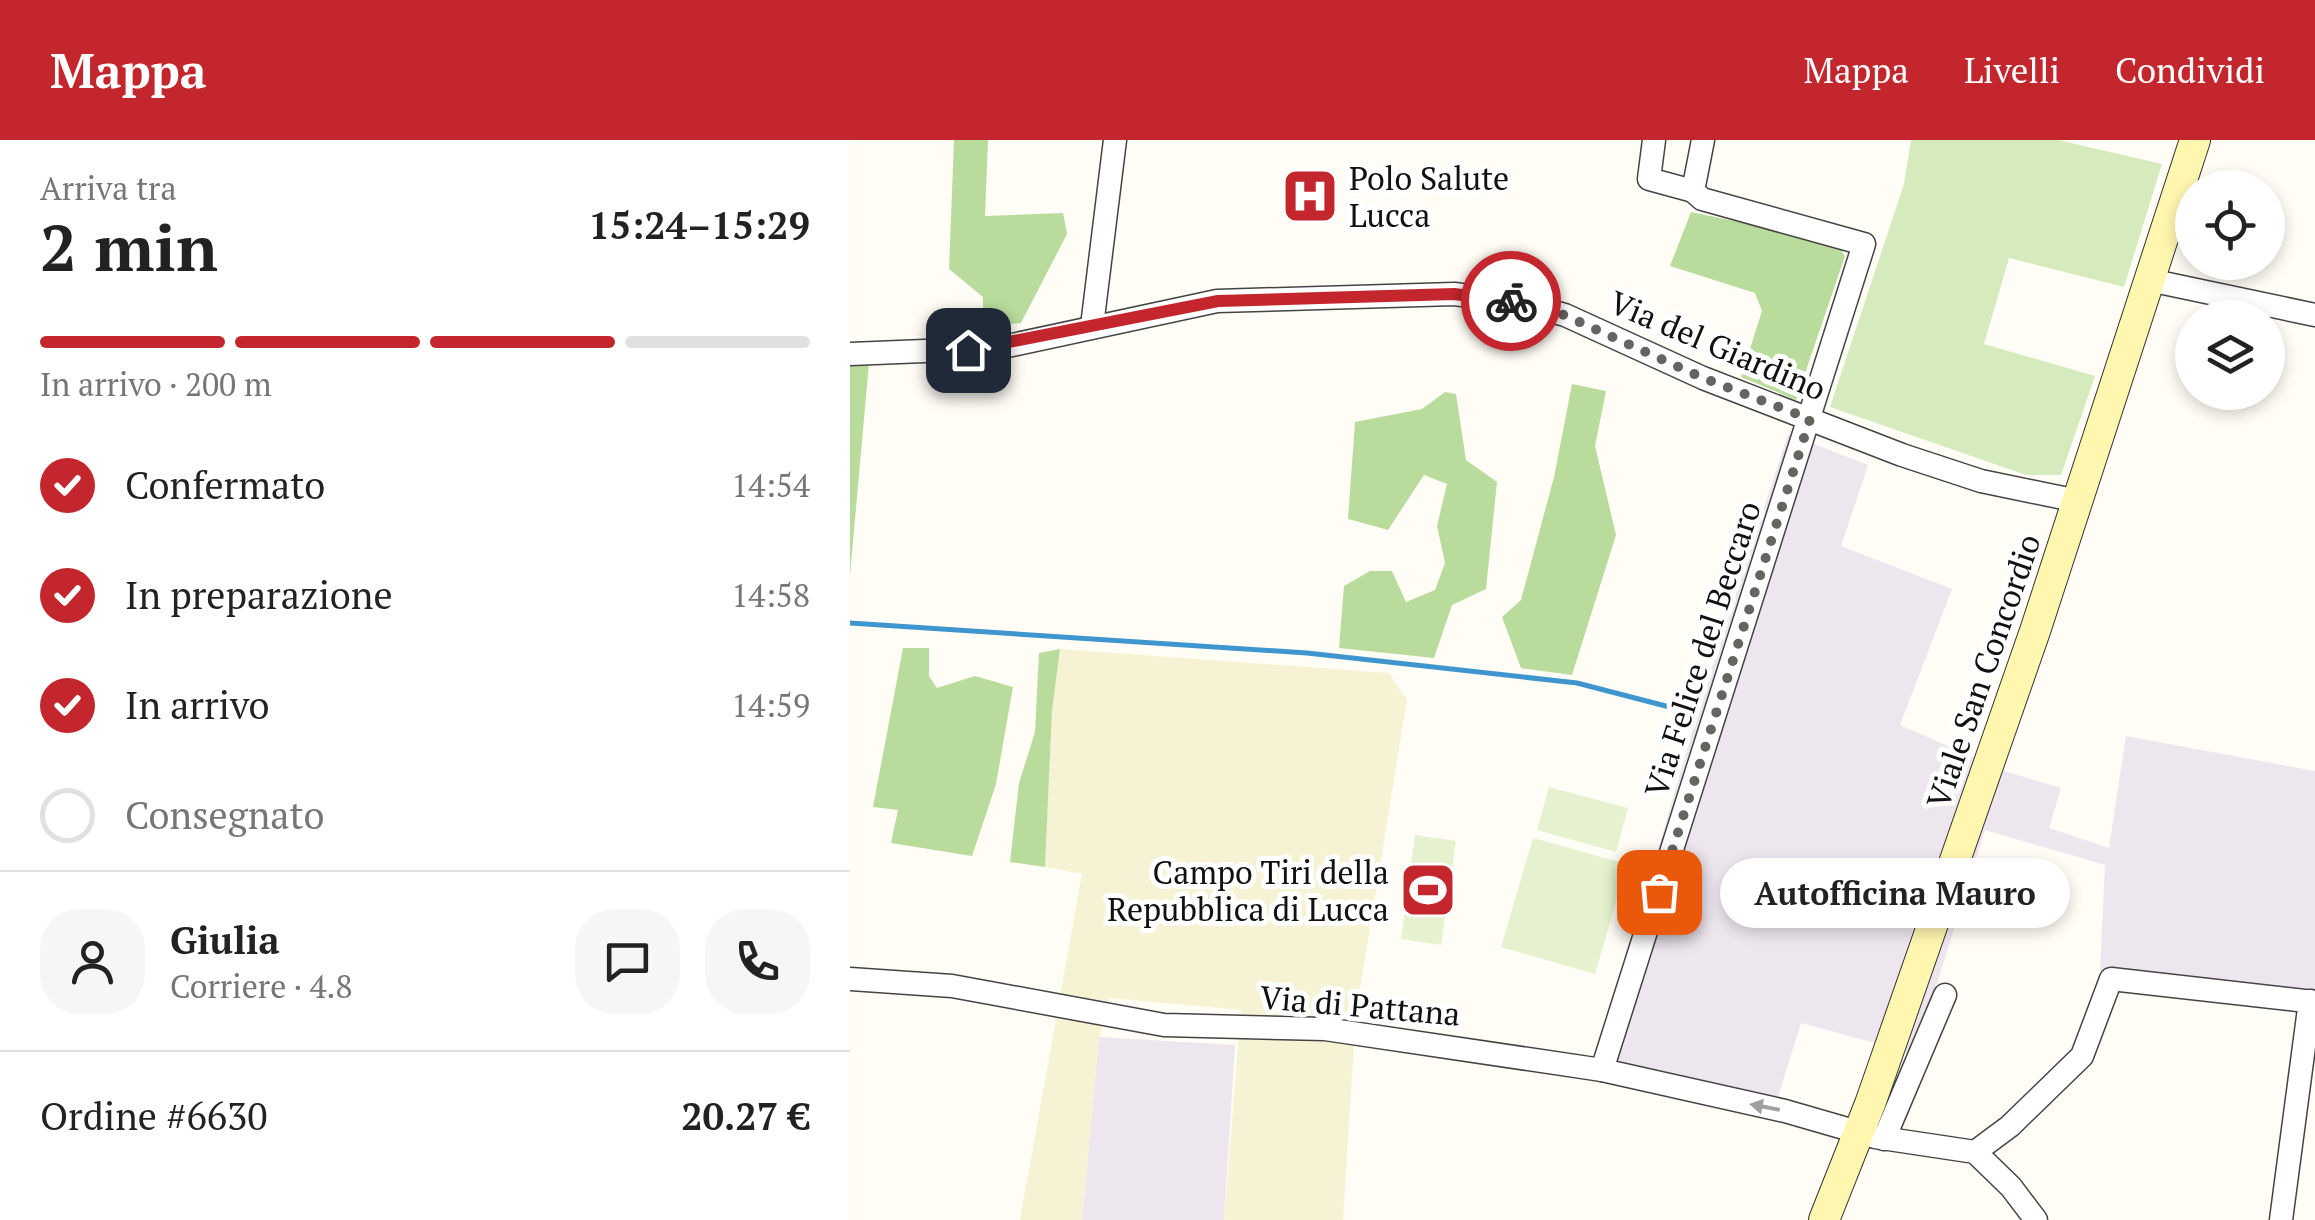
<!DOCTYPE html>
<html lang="it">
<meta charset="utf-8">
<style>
:root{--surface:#fff;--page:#f6f6f6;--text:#222;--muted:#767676;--line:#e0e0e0;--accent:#c4262e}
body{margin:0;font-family:"PT Serif",serif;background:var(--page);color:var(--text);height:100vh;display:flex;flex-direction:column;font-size:38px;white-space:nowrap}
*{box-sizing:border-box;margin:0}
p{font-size:32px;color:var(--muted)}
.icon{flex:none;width:55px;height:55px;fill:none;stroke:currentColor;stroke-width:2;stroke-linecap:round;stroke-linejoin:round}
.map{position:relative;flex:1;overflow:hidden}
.sheet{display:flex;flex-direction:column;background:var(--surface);width:850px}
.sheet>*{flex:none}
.tools{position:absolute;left:1325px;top:30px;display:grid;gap:20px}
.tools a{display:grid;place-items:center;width:110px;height:110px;border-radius:50%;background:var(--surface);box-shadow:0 5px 15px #0003;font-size:50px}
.pin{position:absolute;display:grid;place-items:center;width:85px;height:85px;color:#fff;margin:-42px;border-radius:20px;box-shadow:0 5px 15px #0006}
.courier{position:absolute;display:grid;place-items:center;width:100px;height:100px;margin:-50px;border:8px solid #c4262e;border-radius:50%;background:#fff;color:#222;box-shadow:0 2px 12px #0007}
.bubble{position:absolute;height:70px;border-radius:35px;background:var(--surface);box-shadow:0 5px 15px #0003;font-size:32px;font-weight:700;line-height:70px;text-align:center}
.head em{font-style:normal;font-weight:700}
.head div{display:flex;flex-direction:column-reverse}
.head{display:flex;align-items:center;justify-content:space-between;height:170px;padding:0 40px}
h1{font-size:65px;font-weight:700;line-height:75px}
.bar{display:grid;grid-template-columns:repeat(4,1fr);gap:15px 10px;align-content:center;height:120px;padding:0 40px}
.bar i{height:12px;border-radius:8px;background:var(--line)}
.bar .on{background:var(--accent)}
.bar p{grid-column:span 4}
.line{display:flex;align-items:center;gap:25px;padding:0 40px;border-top:2px solid var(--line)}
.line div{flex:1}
.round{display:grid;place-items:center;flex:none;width:105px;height:105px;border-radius:40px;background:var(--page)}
ol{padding:0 40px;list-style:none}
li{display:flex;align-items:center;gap:30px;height:110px}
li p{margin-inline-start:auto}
li .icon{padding:10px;border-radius:50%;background:var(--accent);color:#fff;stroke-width:4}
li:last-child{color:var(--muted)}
li i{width:55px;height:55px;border:5px solid var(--line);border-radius:50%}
header{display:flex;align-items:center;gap:60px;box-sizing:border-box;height:140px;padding:0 50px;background:var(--accent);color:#fff}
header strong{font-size:48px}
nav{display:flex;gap:55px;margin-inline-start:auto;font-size:35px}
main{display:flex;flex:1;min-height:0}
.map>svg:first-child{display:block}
.industrial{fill:#eee6ef}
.farmland{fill:#f6f3d4}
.green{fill:#d5ebbd}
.forest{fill:#b9dc9c}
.pitch{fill:#e6f2cf}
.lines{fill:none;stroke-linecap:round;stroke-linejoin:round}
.stream{stroke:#3f96cf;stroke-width:5}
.street-casing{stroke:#444;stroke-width:25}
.secondary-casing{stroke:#333;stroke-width:32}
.street{stroke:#fff;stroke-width:22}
.secondary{stroke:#fff6b0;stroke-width:30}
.oneway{fill:#a0a0a0}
.done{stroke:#646461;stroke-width:10;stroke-dasharray:0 18}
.route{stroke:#c4262e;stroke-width:12}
.labels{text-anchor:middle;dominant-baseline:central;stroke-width:10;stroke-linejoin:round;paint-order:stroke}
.poi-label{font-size:32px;fill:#111;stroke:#fff;text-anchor:start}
.street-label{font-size:32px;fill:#111;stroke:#fff}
</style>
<header>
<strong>Mappa</strong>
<nav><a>Mappa</a><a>Livelli</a><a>Condividi</a></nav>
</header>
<main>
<section class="sheet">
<div class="head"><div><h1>2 min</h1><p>Arriva tra</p></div><em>15:24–15:29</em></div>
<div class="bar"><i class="on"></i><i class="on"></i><i class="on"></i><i></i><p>In arrivo · 200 m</p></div>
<ol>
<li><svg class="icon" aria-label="check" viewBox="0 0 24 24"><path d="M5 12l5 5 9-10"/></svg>Confermato<p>14:54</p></li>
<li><svg class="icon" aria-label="check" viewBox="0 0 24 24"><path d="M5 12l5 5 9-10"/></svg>In preparazione<p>14:58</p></li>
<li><svg class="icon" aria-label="check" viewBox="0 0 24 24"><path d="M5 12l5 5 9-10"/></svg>In arrivo<p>14:59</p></li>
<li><i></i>Consegnato</li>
</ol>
<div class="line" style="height:180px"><a class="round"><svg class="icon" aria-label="person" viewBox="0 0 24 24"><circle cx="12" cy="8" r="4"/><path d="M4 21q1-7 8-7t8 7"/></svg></a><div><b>Giulia</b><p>Corriere · 4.8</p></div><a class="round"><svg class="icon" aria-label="chat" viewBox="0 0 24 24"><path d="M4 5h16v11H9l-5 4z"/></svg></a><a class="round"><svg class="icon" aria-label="phone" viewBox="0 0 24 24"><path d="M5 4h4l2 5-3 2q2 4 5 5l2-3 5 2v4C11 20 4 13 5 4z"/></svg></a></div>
<div class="line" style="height:130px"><div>Ordine #6630</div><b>20.27 €</b></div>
</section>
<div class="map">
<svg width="1465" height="1080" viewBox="0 0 1465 1080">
<rect width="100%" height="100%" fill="#fffdf5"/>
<g class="industrial">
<path d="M938 294 1018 325 991 406 1102 449 1050 585 1157 632 1211 648 1199 688 1259 708 1276 596 1465 631V853L1250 831 1255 725 1135 690 1065 914 951 883 927 960 747 921 848 571Z"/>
<path d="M249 897 385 905 374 1080H232Z"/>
</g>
<path class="farmland" d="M210 509 539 533 557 560 506 873 493 1080H374L391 870 260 858 249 897 232 1080H170L232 734 195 727 202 571Z"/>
<path class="green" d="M1061 0H1208L1312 24 1274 147 1159 118 1134 204 1245 236 1211 335H1176L980 267 1054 44Z"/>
<g class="forest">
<path d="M104 0H138L135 76 213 73 217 94 171 183 133 186V157L99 129Z"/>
<path d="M841 72 985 102 995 116 946 260 891 237 912 171 905 153 820 126Z"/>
<path d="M0 223H19L0 435Z"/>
<path d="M722 244 756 251 745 306 766 395 722 535 671 528 652 477 671 460 704 337Z"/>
<path d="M595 252 606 254 616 320 647 342 636 449 602 465 584 518 489 508 494 446 520 431H542L556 462 585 450 595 423 587 386 597 344 574 335 538 390 498 379 505 282 572 269Z"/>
<path d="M53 508H79V536L87 548 125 536 163 547 146 644 122 716 41 703 48 670 23 667Z"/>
<path d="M210 509 202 571 195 727 160 722 169 643 185 592 189 513Z"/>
</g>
<g class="pitch">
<path d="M699 647 778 668 766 712 687 690Z"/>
<path d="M565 695 606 701 591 805 551 799Z"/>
<path d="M683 698 777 724 745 834 651 807Z"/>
</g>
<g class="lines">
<path class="stream" d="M0 483 457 513 727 543 835 571"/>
<g class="street-casing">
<g id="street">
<path d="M843 51 853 0"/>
<path d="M1299 140 1465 175"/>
<path d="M242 186 265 0"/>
<path d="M0 214 148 208 367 161 604 154 669 162 715 175 853 238 1052 315 1131 341 1228 361"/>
<path d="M0 839 102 846 314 885 475 889 752 930 935 971 1025 997 1125 1012 1161 1047 1186 1080"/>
<path d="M752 930 1014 104 852 59 843 51 799 39 804 0"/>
<path d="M1034 999 1095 855"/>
<path d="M1125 1012 1160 986 1232 916 1261 839 1465 862"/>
<path d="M1431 1080 1460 861"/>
</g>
</g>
<g class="secondary-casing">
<path id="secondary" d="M974 1080 1020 964 1185 491 1345 0"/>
</g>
<use href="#street" class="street"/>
<use href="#secondary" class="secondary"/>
</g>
<defs><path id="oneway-solid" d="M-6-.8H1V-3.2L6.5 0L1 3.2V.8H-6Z" transform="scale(2.5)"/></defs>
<use class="oneway" href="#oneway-solid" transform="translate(915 967) rotate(-169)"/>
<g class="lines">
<path class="done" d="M661 161 714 175 853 238 960 279 809 752"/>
<path class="route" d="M118 210 368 161 604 154 661 161"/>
</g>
<defs>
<g id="hospital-square" transform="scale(2.875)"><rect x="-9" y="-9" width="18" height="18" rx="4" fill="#c4262e" stroke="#fff"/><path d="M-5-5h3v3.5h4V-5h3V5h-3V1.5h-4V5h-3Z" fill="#fff"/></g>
<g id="stadium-square" transform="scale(2.875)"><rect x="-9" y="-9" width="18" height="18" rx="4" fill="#c4262e" stroke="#fff"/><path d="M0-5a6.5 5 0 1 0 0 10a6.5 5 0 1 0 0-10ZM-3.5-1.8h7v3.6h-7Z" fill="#fff"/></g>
</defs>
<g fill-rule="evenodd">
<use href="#hospital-square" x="460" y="56"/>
<use href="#stadium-square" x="578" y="750"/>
</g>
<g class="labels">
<g class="poi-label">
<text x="499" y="38">Polo Salute<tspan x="499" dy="37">Lucca</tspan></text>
<text x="539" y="732" text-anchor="end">Campo Tiri della<tspan x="539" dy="37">Repubblica di Lucca</tspan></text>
</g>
<g class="street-label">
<text transform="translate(868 205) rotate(23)">Via del Giardino</text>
<text transform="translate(852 509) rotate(-72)">Via Felice del Beccaro</text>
<text transform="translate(1133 531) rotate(-71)">Viale San Concordio</text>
<text transform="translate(510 865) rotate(5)">Via di Pattana</text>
</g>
</g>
</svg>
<div class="tools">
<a><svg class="icon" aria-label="locate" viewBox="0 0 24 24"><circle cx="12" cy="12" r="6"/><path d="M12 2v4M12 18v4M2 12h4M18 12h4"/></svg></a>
<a><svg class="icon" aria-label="layers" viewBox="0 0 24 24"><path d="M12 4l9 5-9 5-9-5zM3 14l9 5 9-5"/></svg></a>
</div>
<div class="pin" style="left:809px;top:752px;background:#ea580c"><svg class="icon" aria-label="bag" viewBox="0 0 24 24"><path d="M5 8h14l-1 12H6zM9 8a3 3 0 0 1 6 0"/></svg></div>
<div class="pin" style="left:118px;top:210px;background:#1f2937"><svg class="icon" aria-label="home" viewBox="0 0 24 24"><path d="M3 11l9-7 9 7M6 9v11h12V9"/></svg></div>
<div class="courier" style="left:661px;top:161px"><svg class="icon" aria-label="bike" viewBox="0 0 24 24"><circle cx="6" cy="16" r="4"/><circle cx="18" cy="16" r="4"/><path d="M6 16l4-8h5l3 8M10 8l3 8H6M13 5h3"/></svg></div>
<div class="bubble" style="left:870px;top:718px;width:350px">Autofficina Mauro</div>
</div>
</main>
